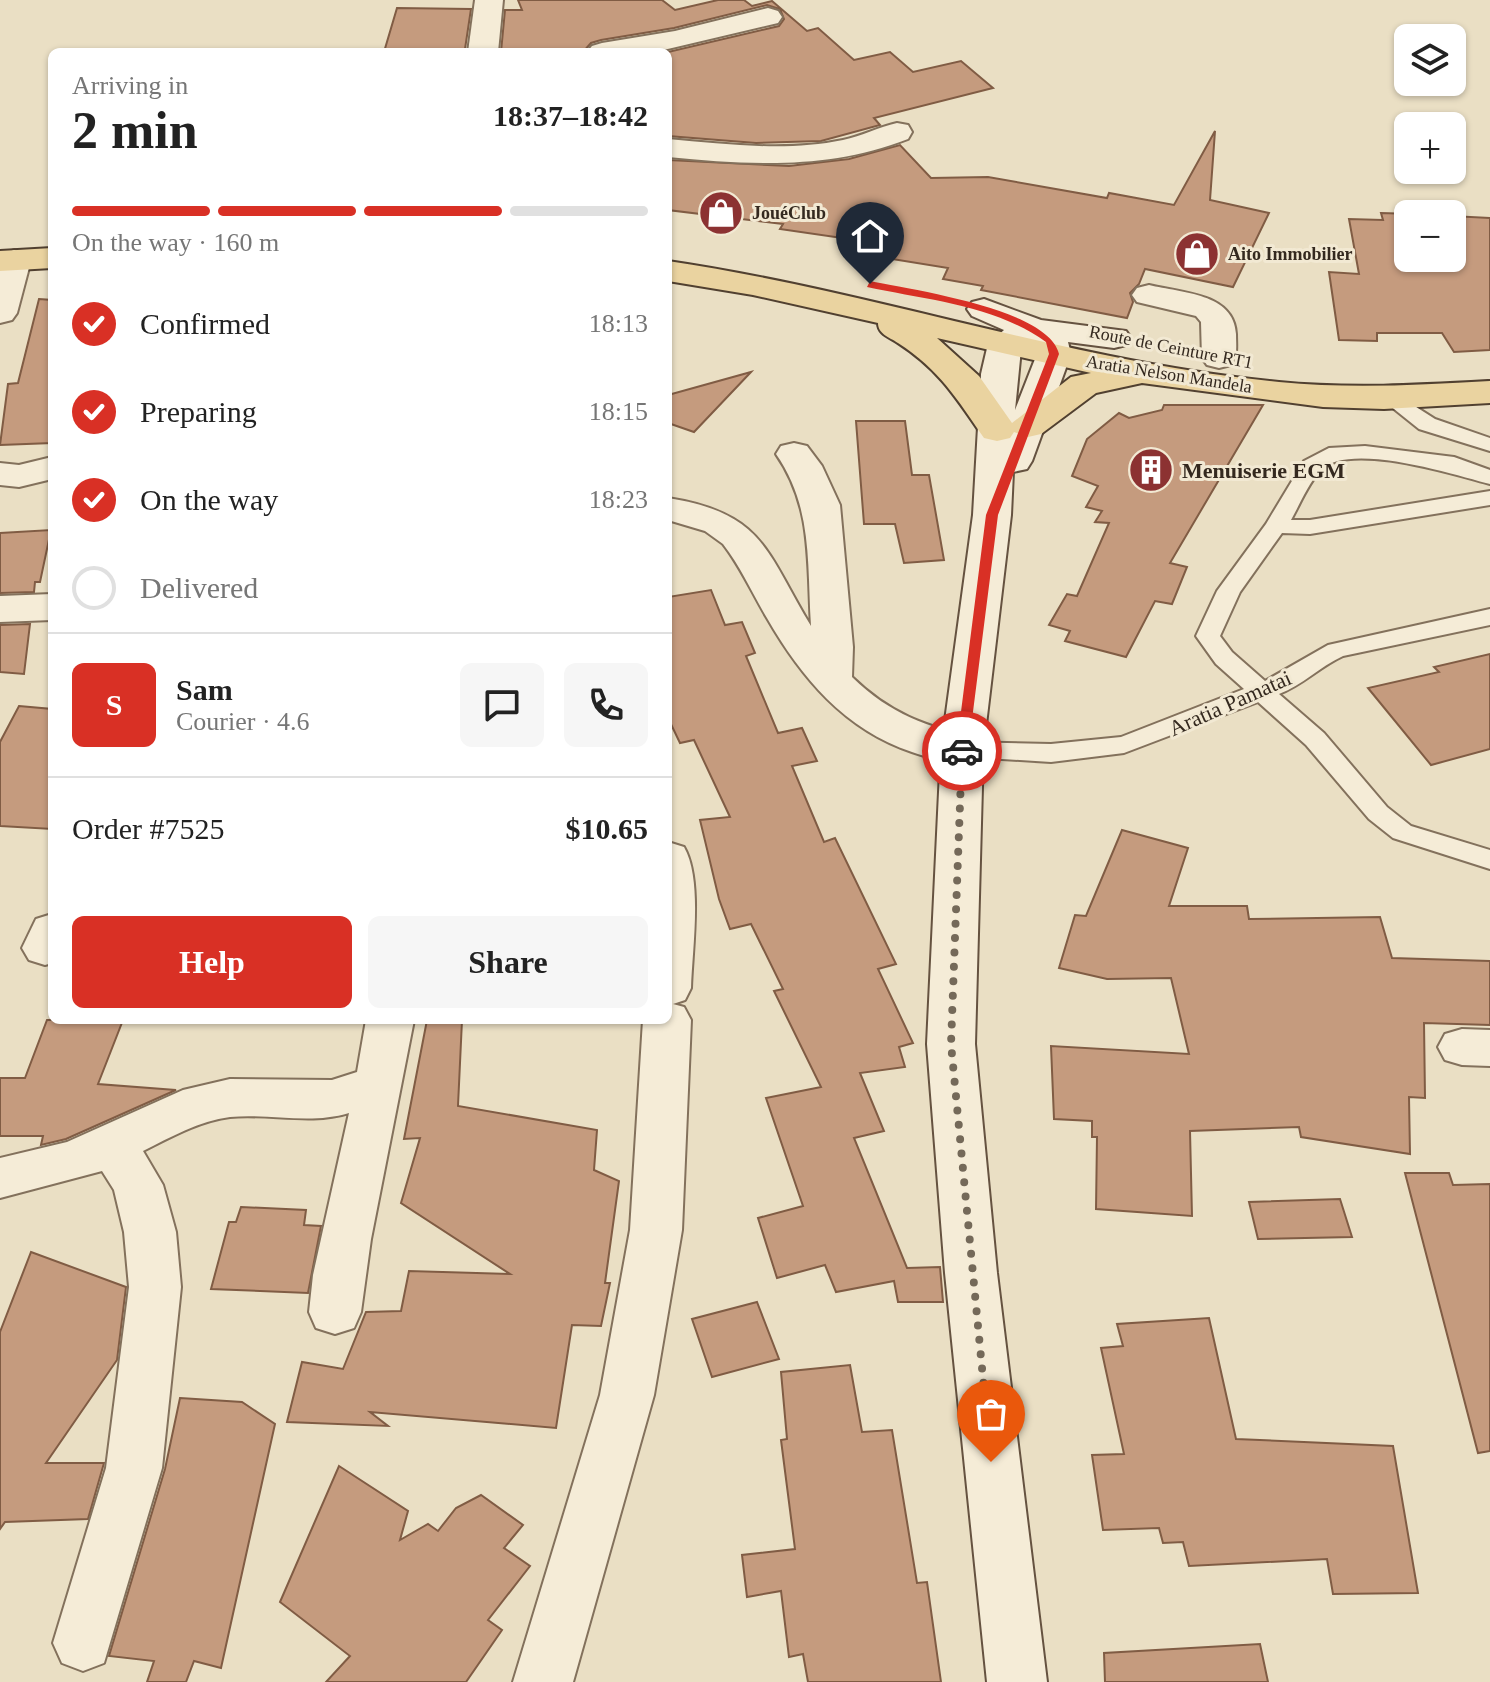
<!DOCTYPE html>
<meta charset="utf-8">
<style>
:root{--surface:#fff;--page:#f6f6f6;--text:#222;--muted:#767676;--line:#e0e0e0;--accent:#d93025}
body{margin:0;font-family:"Times New Roman",serif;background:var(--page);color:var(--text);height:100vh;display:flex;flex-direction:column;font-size:30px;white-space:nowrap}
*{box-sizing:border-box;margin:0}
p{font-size:26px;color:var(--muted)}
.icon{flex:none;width:44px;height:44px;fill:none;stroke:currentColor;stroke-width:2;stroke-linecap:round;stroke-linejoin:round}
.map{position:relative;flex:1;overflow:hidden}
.side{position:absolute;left:48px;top:48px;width:624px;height:976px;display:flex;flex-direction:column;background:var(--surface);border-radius:12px;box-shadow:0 2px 6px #0004}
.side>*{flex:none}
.fabs{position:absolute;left:1394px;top:24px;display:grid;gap:16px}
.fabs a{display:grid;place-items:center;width:72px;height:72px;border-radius:12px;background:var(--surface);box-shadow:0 2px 6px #0004;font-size:40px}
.pin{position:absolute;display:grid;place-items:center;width:68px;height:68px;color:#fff;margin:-82px -34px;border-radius:50% 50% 50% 0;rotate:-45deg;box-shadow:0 0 8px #0007}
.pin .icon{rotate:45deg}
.courier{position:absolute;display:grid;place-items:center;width:80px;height:80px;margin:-40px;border:6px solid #d93025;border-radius:50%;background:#fff;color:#222;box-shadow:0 2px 10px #0007}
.summary em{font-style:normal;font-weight:800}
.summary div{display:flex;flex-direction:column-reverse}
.summary{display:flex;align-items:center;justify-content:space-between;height:136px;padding:0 24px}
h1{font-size:52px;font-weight:800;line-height:60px}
.bar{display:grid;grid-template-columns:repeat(4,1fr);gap:12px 8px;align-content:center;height:96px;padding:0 24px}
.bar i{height:10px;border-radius:6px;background:var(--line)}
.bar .selected{background:var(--accent)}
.bar p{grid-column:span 4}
.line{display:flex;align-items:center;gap:20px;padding:0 24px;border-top:2px solid var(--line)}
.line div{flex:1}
.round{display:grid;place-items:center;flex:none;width:84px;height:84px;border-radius:12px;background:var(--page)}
ol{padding:0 24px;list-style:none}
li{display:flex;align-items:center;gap:24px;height:88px}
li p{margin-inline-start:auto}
li .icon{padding:8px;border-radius:50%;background:var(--accent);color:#fff;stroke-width:4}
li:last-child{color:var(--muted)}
li i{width:44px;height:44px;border:4px solid var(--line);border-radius:50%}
.primary-button{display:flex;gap:16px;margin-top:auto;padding:16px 24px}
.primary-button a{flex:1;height:92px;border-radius:12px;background:var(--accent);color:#fff;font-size:32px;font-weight:800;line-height:92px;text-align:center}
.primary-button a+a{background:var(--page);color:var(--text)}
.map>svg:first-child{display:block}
.building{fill:#c59b7e;stroke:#805c44;stroke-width:2}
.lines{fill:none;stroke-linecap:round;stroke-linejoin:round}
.lane-casing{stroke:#83715c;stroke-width:4}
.street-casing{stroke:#83715c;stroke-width:4}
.secondary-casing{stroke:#655240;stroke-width:4}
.primary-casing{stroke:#514030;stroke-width:4}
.lane{fill:#f5ecd7;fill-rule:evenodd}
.street{fill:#f5ecd7;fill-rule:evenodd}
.secondary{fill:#f5ecd7;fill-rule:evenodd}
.primary{fill:#ead3a0;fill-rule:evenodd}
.route{fill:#d93025}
.done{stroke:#746959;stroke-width:8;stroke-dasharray:0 14.4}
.labels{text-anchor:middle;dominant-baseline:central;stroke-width:6;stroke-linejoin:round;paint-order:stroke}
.far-poi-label{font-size:18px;font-weight:bold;fill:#34291f;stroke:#f2e9d3;text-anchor:start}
.far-street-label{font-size:18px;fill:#34291f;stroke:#f2e9d3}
.poi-label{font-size:22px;font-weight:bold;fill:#34291f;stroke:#f2e9d3;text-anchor:start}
.street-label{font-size:22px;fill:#34291f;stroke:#f2e9d3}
</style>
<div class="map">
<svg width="1490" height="1682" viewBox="0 0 1490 1682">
<rect width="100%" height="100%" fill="#eadfc4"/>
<g class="building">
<path d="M518 0H662L675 10 718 0H744L752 6 772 1 807 31 818 28 854 60 890 52 913 72 961 61 993 88 874 118 880 125 821 141 756 143 668 136V52L779 26 784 19 780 9 767 5 674 28 601 40 591 43 583 52H501L505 10H522Z"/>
<path d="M397 8 471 9 465 49 384 52Z"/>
<path d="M1215 131 1210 200 1269 213 1233 287 1145 269 1139 284 1130 293 1133 302 1127 318 981 290 983 286 943 279 948 268 849 252 856 240 780 229 783 224 668 210V160L789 166 849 159 900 145 931 178 988 177 1107 198 1109 193 1174 205Z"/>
<path d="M1381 213 1413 214H1408V258H1452V216L1490 218V350L1454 352 1442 333H1377V341L1339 340 1329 272 1359 274 1349 219 1383 220Z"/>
<path d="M39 299 52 300V443L0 445 8 384 18 383Z"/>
<path d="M751 372 694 432 668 423V395Z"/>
<path d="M1164 405H1263L1170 563 1187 567 1172 604 1155 601 1126 657 1065 641 1070 631 1049 625 1067 594 1077 596 1109 523 1095 522 1102 511 1086 507 1098 486 1072 476 1087 439 1119 413 1129 418 1162 410Z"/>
<path d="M856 421H905L912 475H929L944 560 904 563 895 524H864Z"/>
<path d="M51 530 40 582H35L34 592 0 593V533Z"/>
<path d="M711 590 725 625 742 622 755 653 746 656 778 733 802 728 817 761 792 766 824 842 835 838 896 964 878 969 913 1043 899 1047 905 1067 860 1073 884 1131 854 1138 907 1268 940 1267 943 1302H898L894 1281 836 1292 825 1265 777 1278 758 1218 803 1206 766 1098 821 1087 774 991 783 989 751 924 730 929 719 899 700 820 730 817 694 740 680 743 668 718V597Z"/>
<path d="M30 624 24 674 0 672V625Z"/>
<path d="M1490 654V749L1431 765 1368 688 1439 672 1434 667Z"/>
<path d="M19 706 52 709V829L0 826V742Z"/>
<path d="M1122 830 1188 848 1169 906H1247L1249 919 1380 917 1392 958 1490 961V1025L1424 1023 1425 1098 1409 1097 1410 1154 1301 1137 1299 1127 1190 1131 1192 1216 1096 1209 1097 1137H1092V1121L1054 1119 1051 1046 1189 1054 1171 978 1107 979 1059 968 1075 915 1086 916Z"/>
<path d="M47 1020H123L98 1084 176 1090 66 1139 41 1145 43 1136H0V1078H25Z"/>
<path d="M427 1020H462L458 1106 597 1130 594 1170 619 1181 605 1283H610L601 1326 572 1325 556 1428 370 1412 388 1426 287 1422 302 1362 343 1369 366 1312 401 1311 409 1271 510 1274 401 1203 420 1138 404 1139Z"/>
<path d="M1405 1173H1449L1453 1185 1490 1184V1451L1478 1453Z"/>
<path d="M1340 1199 1352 1237 1258 1239 1249 1202Z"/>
<path d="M241 1207 306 1210 304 1225 321 1226 308 1293 211 1289 229 1222H236Z"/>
<path d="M31 1252 126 1287 117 1360 46 1463H104L88 1519 5 1522 0 1529V1332Z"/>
<path d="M757 1302 779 1359 712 1377 692 1319Z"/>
<path d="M1209 1318 1236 1439 1393 1446 1418 1593 1333 1594 1327 1559 1189 1566 1183 1542 1163 1543 1159 1528 1103 1530 1092 1455 1124 1454 1101 1348 1123 1346 1117 1324Z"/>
<path d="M850 1365 862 1432 892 1430 917 1583 927 1582 941 1682H808L803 1654 789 1657 781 1591 747 1597 742 1555 795 1549 781 1440 787 1439 781 1372Z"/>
<path d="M180 1398 242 1402 275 1424 221 1668 194 1661 186 1682H147L154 1661 109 1656 165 1469Z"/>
<path d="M339 1466 408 1511 400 1540 428 1524 438 1531 456 1508 481 1495 523 1525 504 1548 530 1566 488 1620 502 1630 466 1682H326L350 1656 280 1602Z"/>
<path d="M1260 1644 1268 1682H1105L1104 1653Z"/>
</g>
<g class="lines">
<g class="lane-casing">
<g id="lane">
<path d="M1391 391 1435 419 1490 438V451L1419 429 1384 401 1380 397Z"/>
<path d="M1365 446 1454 457 1490 470V484C1455 475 1347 440 1320 471 1308 484 1300 504 1291 520H1310L1490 491V505L1310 534 1282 533 1240 592 1220 636 1232 652 1265 681 1328 645 1490 609V625L1343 656C1319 667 1303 685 1279 694L1324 733 1387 807 1411 826 1490 850V869L1393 838 1369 819 1306 745 1258 702 1124 753 1051 762 953 756 950 750 953 744 962 742 1051 744 1121 737 1244 689 1216 664 1196 636 1217 591 1266 524 1304 461 1329 448Z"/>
</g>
</g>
<g class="street-casing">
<g id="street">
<path d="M475 0H503L498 52H468Z"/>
<path d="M768 8 778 11 782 17 778 23 655 52H587L592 46 602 43 675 31Z"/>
<path d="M897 123 908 125 912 132 908 139C828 170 751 165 668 157V139C726 144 786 152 843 140 862 136 879 127 897 123Z"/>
<path d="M14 250 26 253 31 260 17 313 12 320 0 323V256Z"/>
<path d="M1149 285C1182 293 1234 293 1236 334 1236 346 1238 356 1231 365L1219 368 1207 365 1202 358 1201 322 1196 316 1137 302 1132 295 1137 288Z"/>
<path d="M794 443 807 446 822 466 840 505 853 647 852 677C892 716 926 725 977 740L983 750 977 760C955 766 933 759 912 752 845 730 801 677 767 618 752 593 741 567 723 544L705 531 668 520V498C764 513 766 552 811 626 807 563 813 507 776 454L781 446Z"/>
<path d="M52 457V479L19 487 0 485V463L19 465Z"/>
<path d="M52 594V620L0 622V596Z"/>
<path d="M668 842 684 847C703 880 692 950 691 988L685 1000 673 1004 684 1007 691 1020 682 1230 654 1395 573 1682H513L600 1395 630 1230 643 1020H668Z"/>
<path d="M52 914V963L45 965 29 960 22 948 36 919Z"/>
<path d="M366 1020H414L371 1239 361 1312 354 1328 335 1334 316 1328 309 1312 313 1275 349 1113C310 1125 269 1113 230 1117 199 1121 171 1137 143 1151L163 1185 176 1232 181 1287 162 1468 104 1663 83 1671 62 1663 53 1643 106 1468 129 1287 124 1232 114 1190 102 1171 0 1198V1158L67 1142 183 1090 230 1079 332 1080 357 1072Z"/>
<path d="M1462 1029 1490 1030V1066L1462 1065 1445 1060 1438 1047 1445 1034Z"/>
</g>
</g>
<g class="secondary-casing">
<path id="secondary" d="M984 299 1041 320 1126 331 1131 338 1126 345 1114 348 1068 342 1071 354 1032 461 1027 469 1013 472 1011 515 983 750 975 1044 997 1273 1047 1682H987L945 1273 927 1044 941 750 973 515 981 374 988 344 1004 330 972 316 967 309 972 302ZM1031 343 1037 354 1015 410 1021 349Z"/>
</g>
<g class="primary-casing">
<g id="primary">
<path d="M52 248V268L0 271V251Z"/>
<path d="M668 261C873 291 1071 362 1279 382 1350 389 1419 385 1490 381V403L1384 409 1323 407 1142 383 1096 393 1041 434 1028 437 1014 432 1010 438 997 441 984 438C957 399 940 370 898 343 889 337 878 334 878 323L753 295 668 281ZM937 338 1091 373 1071 377 1012 423 979 376Z"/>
</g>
</g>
<use href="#lane" class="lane"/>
<use href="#street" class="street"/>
<use href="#secondary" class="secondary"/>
<use href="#primary" class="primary"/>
</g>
<path class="route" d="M870 281C913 290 1049 309 1059 354L998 515 968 751 962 755 956 751 986 515 1049 354 1046 342C995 305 927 300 867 287Z"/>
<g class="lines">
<path class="done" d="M962 751 951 1044 991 1462"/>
</g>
<defs>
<g id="shop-disc" transform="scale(2.3)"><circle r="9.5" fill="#8c3232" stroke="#f2e9d3"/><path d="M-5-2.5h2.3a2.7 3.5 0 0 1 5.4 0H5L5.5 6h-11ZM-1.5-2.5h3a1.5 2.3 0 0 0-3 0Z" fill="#fff"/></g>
<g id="building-disc" transform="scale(2.3)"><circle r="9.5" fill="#8c3232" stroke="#f2e9d3"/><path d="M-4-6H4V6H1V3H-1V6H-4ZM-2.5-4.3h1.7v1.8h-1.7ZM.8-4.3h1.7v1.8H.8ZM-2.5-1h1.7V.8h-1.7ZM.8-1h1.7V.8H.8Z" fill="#fff"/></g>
</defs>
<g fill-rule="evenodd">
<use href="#shop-disc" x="721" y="213"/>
<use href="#shop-disc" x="1197" y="254"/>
<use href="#building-disc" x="1151" y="470"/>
</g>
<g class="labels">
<g class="far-poi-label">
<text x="752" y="213">JouéClub</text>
<text x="1228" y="254">Aito Immobilier</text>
</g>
<g class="far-street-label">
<text transform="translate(1171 347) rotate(11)">Route de Ceinture RT1</text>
<text transform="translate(1169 374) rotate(9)">Aratia Nelson Mandela</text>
</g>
<g class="poi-label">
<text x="1182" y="470">Menuiserie EGM</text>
</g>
<g class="street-label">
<text transform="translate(1230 703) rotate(-24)">Aratia Pamatai</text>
</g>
</g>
</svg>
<div class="fabs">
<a><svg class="icon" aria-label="layers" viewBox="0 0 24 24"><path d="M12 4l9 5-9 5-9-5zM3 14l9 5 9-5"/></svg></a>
<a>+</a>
<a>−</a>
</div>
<div class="pin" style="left:991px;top:1462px;background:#ea580c"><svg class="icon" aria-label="bag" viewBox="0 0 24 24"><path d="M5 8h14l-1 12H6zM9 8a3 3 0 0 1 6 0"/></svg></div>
<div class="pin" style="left:870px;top:284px;background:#1f2937"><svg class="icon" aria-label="home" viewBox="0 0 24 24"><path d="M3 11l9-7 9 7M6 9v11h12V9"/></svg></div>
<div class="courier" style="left:962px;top:751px"><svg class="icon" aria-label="car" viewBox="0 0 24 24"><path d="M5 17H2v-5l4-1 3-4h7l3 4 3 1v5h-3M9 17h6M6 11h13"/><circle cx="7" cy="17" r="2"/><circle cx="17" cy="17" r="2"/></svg></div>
<section class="side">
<div class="summary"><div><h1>2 min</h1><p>Arriving in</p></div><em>18:37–18:42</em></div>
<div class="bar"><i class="selected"></i><i class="selected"></i><i class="selected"></i><i></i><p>On the way · 160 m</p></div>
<ol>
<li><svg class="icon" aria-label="check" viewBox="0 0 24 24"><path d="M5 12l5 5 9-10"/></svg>Confirmed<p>18:13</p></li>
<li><svg class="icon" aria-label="check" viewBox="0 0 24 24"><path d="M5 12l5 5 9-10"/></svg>Preparing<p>18:15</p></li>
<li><svg class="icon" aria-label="check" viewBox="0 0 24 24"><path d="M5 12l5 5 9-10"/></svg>On the way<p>18:23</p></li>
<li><i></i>Delivered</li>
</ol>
<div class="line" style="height:144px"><b class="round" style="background:var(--accent);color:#fff">S</b><div><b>Sam</b><p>Courier · 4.6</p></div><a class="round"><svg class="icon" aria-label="chat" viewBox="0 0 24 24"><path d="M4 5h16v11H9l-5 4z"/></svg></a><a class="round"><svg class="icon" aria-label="phone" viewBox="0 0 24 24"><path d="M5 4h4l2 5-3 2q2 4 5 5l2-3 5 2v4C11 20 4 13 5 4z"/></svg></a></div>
<div class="line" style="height:104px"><div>Order #7525</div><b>$10.65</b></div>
<div class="primary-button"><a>Help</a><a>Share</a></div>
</section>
</div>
